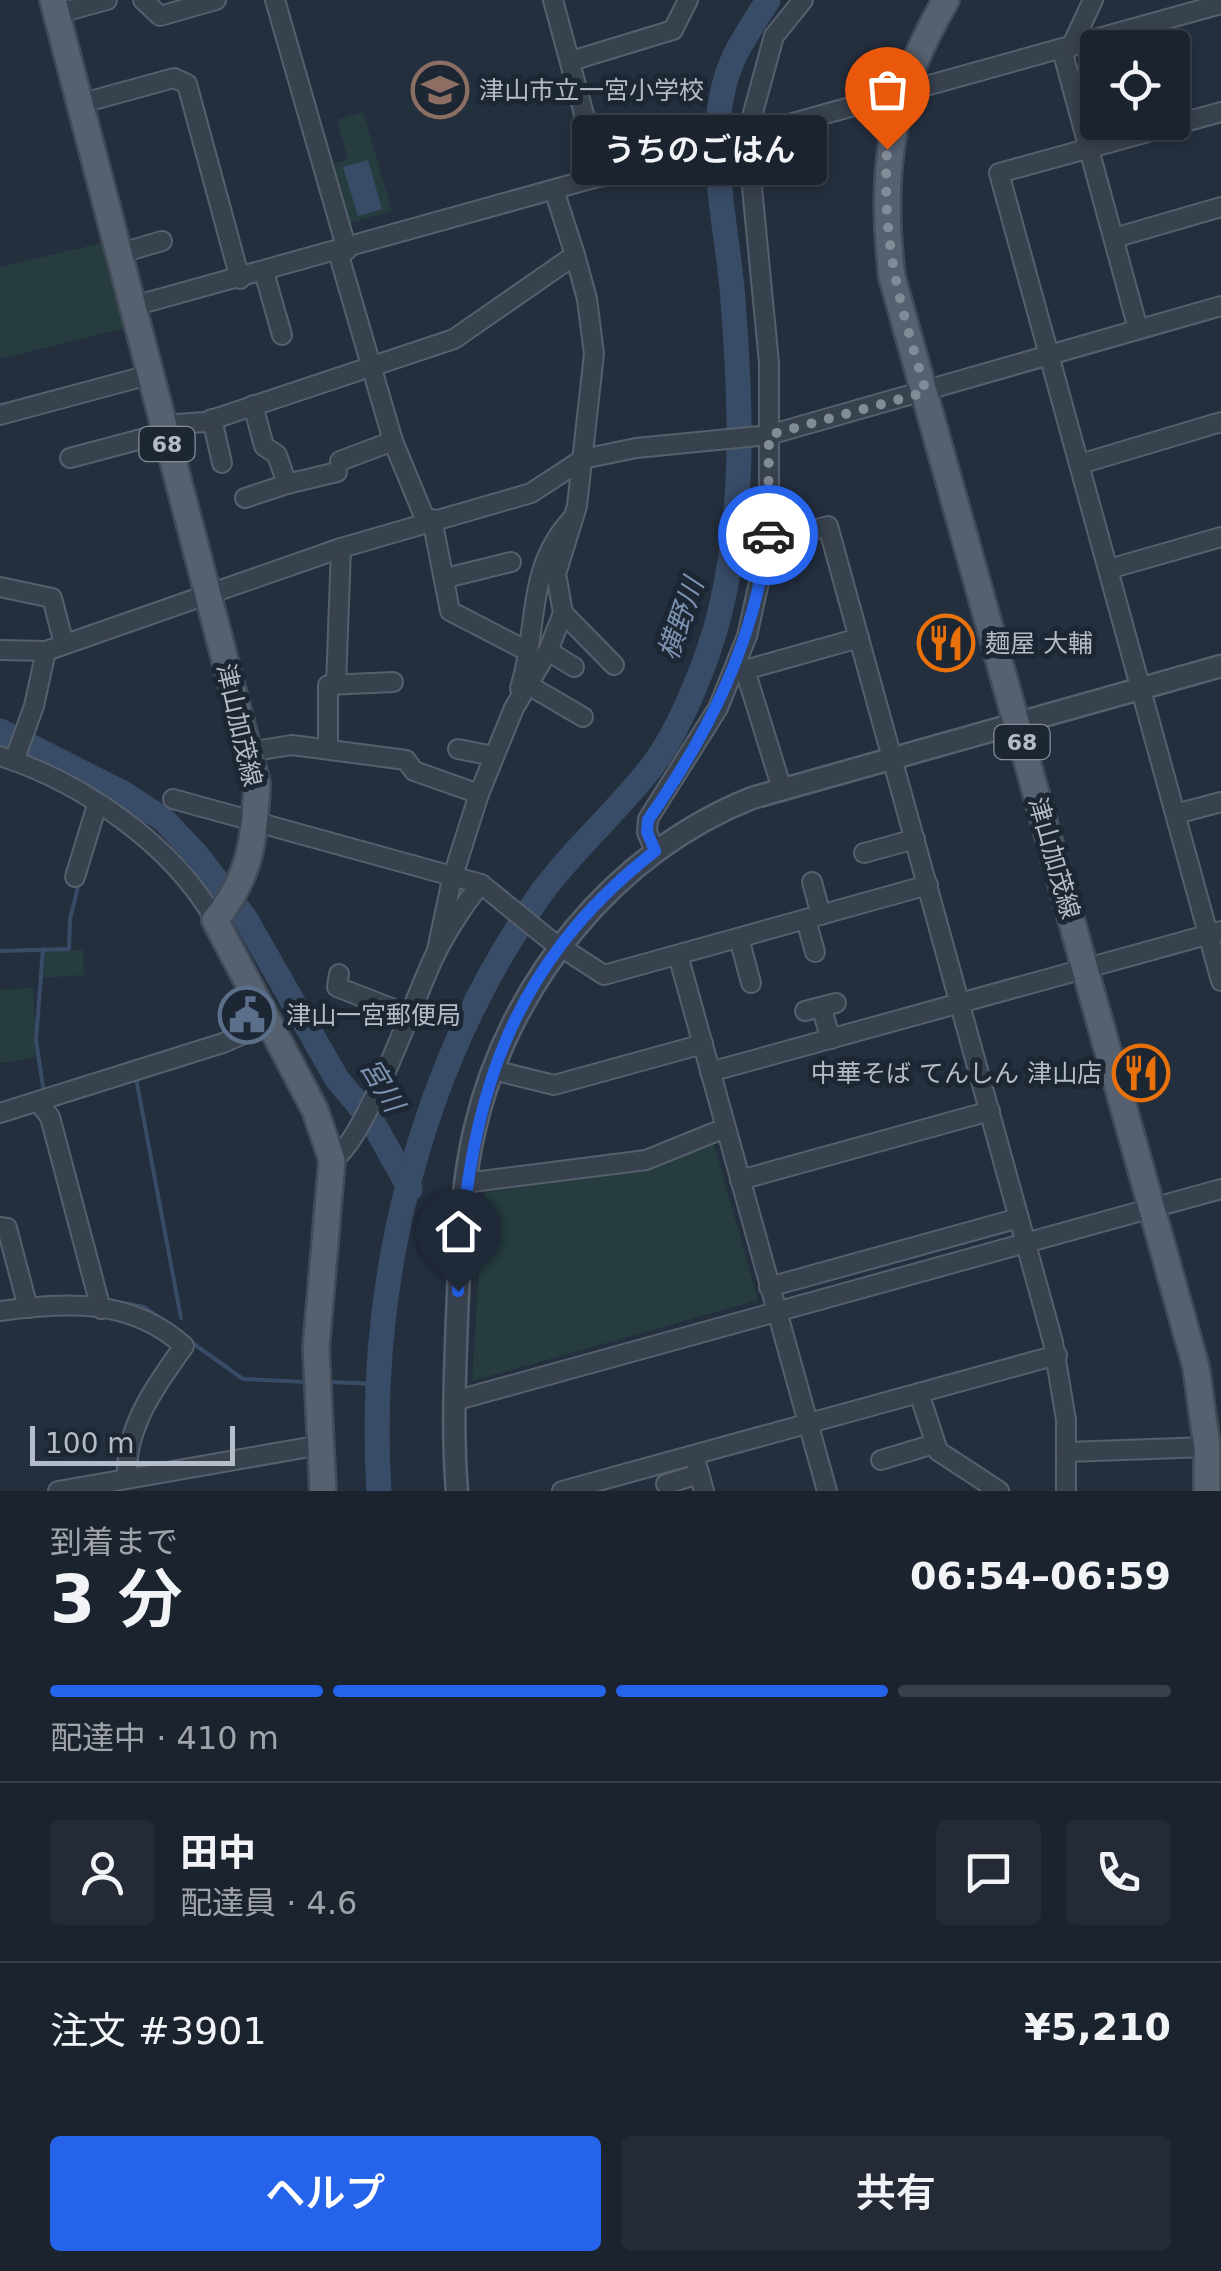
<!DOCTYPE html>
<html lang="ja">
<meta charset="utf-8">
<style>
:root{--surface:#1b232e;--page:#242b36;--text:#f1f3f6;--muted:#a0a4aa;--line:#39404a;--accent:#2563eb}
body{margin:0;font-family:"DejaVu Sans","Noto Sans JP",sans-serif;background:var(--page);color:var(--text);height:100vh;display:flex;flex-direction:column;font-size:38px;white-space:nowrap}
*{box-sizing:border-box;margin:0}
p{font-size:32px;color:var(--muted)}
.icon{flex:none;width:55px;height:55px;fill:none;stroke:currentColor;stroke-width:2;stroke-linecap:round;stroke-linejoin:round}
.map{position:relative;height:1491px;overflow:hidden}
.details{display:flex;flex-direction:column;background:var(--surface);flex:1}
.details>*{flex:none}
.buttons{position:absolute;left:1080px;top:30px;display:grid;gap:20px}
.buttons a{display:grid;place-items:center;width:110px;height:110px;border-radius:10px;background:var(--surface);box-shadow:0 5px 15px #0003,0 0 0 2px var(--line);font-size:50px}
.scale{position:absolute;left:30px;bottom:25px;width:205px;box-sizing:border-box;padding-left:10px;border:5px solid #b4bcc9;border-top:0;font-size:28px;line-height:35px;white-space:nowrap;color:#b4bcc9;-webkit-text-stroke:8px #1d2633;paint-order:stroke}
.pin{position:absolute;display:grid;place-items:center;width:85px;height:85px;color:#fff;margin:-102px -42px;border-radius:50% 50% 50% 0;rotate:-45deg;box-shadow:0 0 10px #0007}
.pin .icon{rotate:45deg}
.courier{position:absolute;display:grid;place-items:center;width:100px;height:100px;margin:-50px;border:8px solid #2563eb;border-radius:50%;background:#fff;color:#222;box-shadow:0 2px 12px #0007}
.bubble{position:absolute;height:70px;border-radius:10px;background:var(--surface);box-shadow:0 5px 15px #0003,0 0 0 2px var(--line);font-size:32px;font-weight:600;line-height:70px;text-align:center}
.overview em{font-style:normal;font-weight:600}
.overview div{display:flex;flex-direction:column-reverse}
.overview{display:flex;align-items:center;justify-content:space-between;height:170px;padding:0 50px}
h1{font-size:65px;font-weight:600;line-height:75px}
.bar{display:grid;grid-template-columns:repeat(4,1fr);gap:15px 10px;align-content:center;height:120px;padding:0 50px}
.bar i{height:12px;border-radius:8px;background:var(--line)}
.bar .active{background:var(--accent)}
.bar p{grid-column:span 4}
.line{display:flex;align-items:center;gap:25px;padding:0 50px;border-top:2px solid var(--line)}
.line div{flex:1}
.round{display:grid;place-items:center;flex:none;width:105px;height:105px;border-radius:10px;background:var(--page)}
.button{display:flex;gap:20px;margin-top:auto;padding:20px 50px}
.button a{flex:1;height:115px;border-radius:10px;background:var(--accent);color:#fff;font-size:40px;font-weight:600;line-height:115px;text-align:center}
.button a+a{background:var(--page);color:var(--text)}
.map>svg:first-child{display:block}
.green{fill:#263c3f}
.water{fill:#394c67}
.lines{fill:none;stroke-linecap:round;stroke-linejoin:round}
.stream{stroke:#394c67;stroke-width:4}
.river{stroke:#394c67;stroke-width:25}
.minor-casing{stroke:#565f6c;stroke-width:22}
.tertiary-casing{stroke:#565f6c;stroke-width:25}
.primary-casing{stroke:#414a57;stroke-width:30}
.minor{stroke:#38414e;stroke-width:18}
.tertiary{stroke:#38414e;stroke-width:20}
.primary{stroke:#56606e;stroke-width:25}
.done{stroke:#828b98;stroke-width:10;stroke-dasharray:0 18}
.route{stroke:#2563eb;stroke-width:12}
.labels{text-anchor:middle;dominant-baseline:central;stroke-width:10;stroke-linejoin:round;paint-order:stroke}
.shield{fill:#1d2633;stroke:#878f9c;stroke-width:2.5}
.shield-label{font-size:22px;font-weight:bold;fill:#b4bcc9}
.poi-label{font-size:25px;fill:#b4bcc9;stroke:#1d2633;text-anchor:start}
.street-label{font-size:25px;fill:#b4bcc9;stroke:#1d2633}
.water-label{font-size:28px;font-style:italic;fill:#7c92b1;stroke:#1d2633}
</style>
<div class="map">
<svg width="1221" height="1491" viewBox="0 0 1221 1491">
<rect width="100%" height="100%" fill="#242f3e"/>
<g class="green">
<path d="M363 112 392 211 350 223 333 164 348 159 337 120Z"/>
<path d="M102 243 125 328 0 359V267Z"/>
<path d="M83 950 84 975 42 978 46 951Z"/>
<path d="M33 988 37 1057 0 1063V990Z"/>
<path d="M713 1141 758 1300 472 1381 484 1193 649 1166Z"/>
</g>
<path class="water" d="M368 160 382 209 358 216 343 167Z"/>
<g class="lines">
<g class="stream">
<path d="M43 949 36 1040 44 1093"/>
<path d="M0 951 69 949 70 919 79 883"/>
<path d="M136 1078 181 1318"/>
<path d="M79 1261 90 1299"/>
<path d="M123 1303 144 1307 168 1324"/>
<path d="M191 1342 243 1379 306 1382"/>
<path d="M330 1382 376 1384"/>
</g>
<g class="river">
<path d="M0 731 123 793 164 820 197 855 245 918 337 1079 372 1121 410 1189"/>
<path d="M379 1491C366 1282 420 1064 542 892 575 847 619 810 653 765 681 728 709 657 720 612 745 510 741 404 733 301 728 222 699 131 735 55 745 36 757 18 768 0"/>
</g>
<g class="minor-casing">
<g id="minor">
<path d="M143 0 160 16 216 0"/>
<path d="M275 0 347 250"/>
<path d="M553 0 601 177"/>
<path d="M56 14 107 0"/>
<path d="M1071 47 1093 0"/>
<path d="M1062 50 1138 329"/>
<path d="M571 61 673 30 688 0"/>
<path d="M79 104 174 78 187 84 240 279"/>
<path d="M1221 112 999 173 1221 981"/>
<path d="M1114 238 1221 207"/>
<path d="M338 252 393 441 426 521"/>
<path d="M118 254 162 241"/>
<path d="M264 272 282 335"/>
<path d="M130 307 1221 4"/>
<path d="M0 415 149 375"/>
<path d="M212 419 222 463"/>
<path d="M162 425 205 422 454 339 575 255 554 190"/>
<path d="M70 458 164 433"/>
<path d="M340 461 393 441"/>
<path d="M1080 464 1221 422"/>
<path d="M287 484 337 472"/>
<path d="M245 498 287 484 277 455 264 446 253 405"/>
<path d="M432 519 450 611 527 651"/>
<path d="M767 537 780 539 828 526 1053 1342 1066 1420V1491"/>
<path d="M1109 569 1221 537"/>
<path d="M446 578 511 562"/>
<path d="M0 587 52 598 64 644"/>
<path d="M563 613 614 665"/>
<path d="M0 650 46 651"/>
<path d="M548 651 574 667"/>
<path d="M736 668 745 670 859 638"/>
<path d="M745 670 782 789"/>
<path d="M336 685 341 548"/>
<path d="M530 686 583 717"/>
<path d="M520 688C539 629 525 570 571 520"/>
<path d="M328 747V685L393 682"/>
<path d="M458 749 493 756"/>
<path d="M249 752 292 745 406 760 414 771 479 794"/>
<path d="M0 756C83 783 172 844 215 920"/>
<path d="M14 761 34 706 46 651 341 548 531 493 583 459 636 448 769 435 1221 306"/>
<path d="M173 799 481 884 550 940 604 975 928 885"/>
<path d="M1176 814 1221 802"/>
<path d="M655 851 647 832 648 819 718 708 747 636 764 560 769 500V363L747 135 774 36 803 0"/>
<path d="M864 853 915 839"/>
<path d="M75 877 97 805"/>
<path d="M812 882 821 915"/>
<path d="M806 920 815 952"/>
<path d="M739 938 751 983"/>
<path d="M437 950 452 879 479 794 514 708 548 651 563 613 556 574 577 506 594 354 587 299 575 255"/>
<path d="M678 955 827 1491"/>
<path d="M339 974 337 987 409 1015"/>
<path d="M821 1007 831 1039"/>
<path d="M805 1011 836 1003"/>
<path d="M493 1070 554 1085 703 1044"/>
<path d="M710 1072 1221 931"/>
<path d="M38 1102 50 1117 101 1309"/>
<path d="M0 1113 223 1043 266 1024"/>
<path d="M332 1160C364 1145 416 993 435 955 446 933 464 904 481 884"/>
<path d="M740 1180 990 1111"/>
<path d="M465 1183 646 1160 725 1128"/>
<path d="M0 1227 7 1228 28 1308"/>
<path d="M769 1287 1019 1218"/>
<path d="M0 1311C67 1302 131 1298 184 1346 156 1385 125 1427 127 1477"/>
<path d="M919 1393 938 1451 999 1491"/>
<path d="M454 1401 1221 1189"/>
<path d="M1067 1452 1207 1447"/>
<path d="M694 1455 704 1491"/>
<path d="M881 1460 934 1444"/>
<path d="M666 1484 699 1474"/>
<path d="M58 1491 321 1445"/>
<path d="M562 1491 1057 1355"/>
</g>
</g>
<g class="tertiary-casing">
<path id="tertiary" d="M457 1491C452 1433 455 1375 457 1317 460 1254 460 1190 475 1128 509 983 614 853 752 798L1221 666"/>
</g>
<g class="primary-casing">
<g id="primary">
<path d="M53 0 257 783C255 838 251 876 215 920L315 1110 332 1160 316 1348 323 1491"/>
<path d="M946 0C891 94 879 169 892 277L1196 1367 1207 1447V1491"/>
</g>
</g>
<use href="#minor" class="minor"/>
<use href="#tertiary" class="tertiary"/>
<use href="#primary" class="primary"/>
</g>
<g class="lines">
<path class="done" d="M768 535 769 435 926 392C899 300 882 247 887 149"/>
<path class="route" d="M458 1291C467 1108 504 969 655 851L647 832 648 820C710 731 754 643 768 535"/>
</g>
<defs>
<g id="school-ring" transform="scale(2.875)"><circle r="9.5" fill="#1d2633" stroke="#8d6e63" stroke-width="1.5"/><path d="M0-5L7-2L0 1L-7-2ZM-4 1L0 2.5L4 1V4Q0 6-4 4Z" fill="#8d6e63"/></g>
<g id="restaurant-ring" transform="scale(2.875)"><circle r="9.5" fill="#1d2633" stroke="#e8710a" stroke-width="1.5"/><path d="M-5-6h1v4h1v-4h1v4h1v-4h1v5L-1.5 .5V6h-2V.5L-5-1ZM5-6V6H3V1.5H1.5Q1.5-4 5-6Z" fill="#e8710a"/></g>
<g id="civic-ring" transform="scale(2.875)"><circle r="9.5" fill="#1d2633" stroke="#5c6f8a" stroke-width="1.5"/><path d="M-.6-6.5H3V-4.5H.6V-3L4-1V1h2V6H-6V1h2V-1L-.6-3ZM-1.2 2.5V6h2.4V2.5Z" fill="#5c6f8a"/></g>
</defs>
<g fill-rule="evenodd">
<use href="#school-ring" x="440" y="90"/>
<use href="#restaurant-ring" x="946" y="643"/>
<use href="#civic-ring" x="247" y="1015"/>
<use href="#restaurant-ring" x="1141" y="1073"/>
</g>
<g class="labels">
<g class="shield">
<rect x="139.5" y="427" width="55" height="34" rx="8"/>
<rect x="994.5" y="725" width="55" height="34" rx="8"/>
</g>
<g class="shield-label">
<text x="167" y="444">68</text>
<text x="1022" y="742">68</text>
</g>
<g class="poi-label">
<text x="479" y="90">津山市立一宮小学校</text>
<text x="985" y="643">麺屋 大輔</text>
<text x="286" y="1015">津山一宮郵便局</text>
<text x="1102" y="1073" text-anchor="end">中華そば てんしん 津山店</text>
</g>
<g class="street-label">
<text transform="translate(239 725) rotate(77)">津山加茂線</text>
<text transform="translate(1054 858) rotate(74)">津山加茂線</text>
</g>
<g class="water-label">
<text transform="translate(681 619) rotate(-71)">横野川</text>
<text transform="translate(382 1085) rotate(59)">宮川</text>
</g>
</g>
</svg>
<div class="buttons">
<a><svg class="icon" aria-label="locate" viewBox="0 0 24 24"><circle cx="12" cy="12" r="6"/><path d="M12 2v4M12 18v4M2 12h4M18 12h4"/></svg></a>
</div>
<div class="scale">100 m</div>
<div class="pin" style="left:887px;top:149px;background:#ea580c"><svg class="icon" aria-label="bag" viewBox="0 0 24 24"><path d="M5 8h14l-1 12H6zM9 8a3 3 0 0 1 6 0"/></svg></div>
<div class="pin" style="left:458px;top:1291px;background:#1f2937"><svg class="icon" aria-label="home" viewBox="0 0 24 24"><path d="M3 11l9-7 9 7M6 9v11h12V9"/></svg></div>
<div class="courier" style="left:768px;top:535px"><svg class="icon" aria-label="car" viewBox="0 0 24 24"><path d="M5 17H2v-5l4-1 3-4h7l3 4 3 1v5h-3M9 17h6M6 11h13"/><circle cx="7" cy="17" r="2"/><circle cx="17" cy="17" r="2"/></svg></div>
<div class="bubble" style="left:572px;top:115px;width:255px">うちのごはん</div>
</div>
<section class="details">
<div class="overview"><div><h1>3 分</h1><p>到着まで</p></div><em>06:54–06:59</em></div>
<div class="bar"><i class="active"></i><i class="active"></i><i class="active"></i><i></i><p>配達中 · 410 m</p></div>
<div class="line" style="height:180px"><a class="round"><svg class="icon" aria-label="person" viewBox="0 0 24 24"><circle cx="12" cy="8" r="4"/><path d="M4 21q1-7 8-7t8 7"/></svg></a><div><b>田中</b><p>配達員 · 4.6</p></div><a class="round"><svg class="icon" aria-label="chat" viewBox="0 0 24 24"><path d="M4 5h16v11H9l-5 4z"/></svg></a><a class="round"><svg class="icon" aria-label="phone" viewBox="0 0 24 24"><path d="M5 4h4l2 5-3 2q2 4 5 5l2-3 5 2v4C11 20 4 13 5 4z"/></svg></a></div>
<div class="line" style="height:130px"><div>注文 #3901</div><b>¥5,210</b></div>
<div class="button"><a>ヘルプ</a><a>共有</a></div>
</section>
